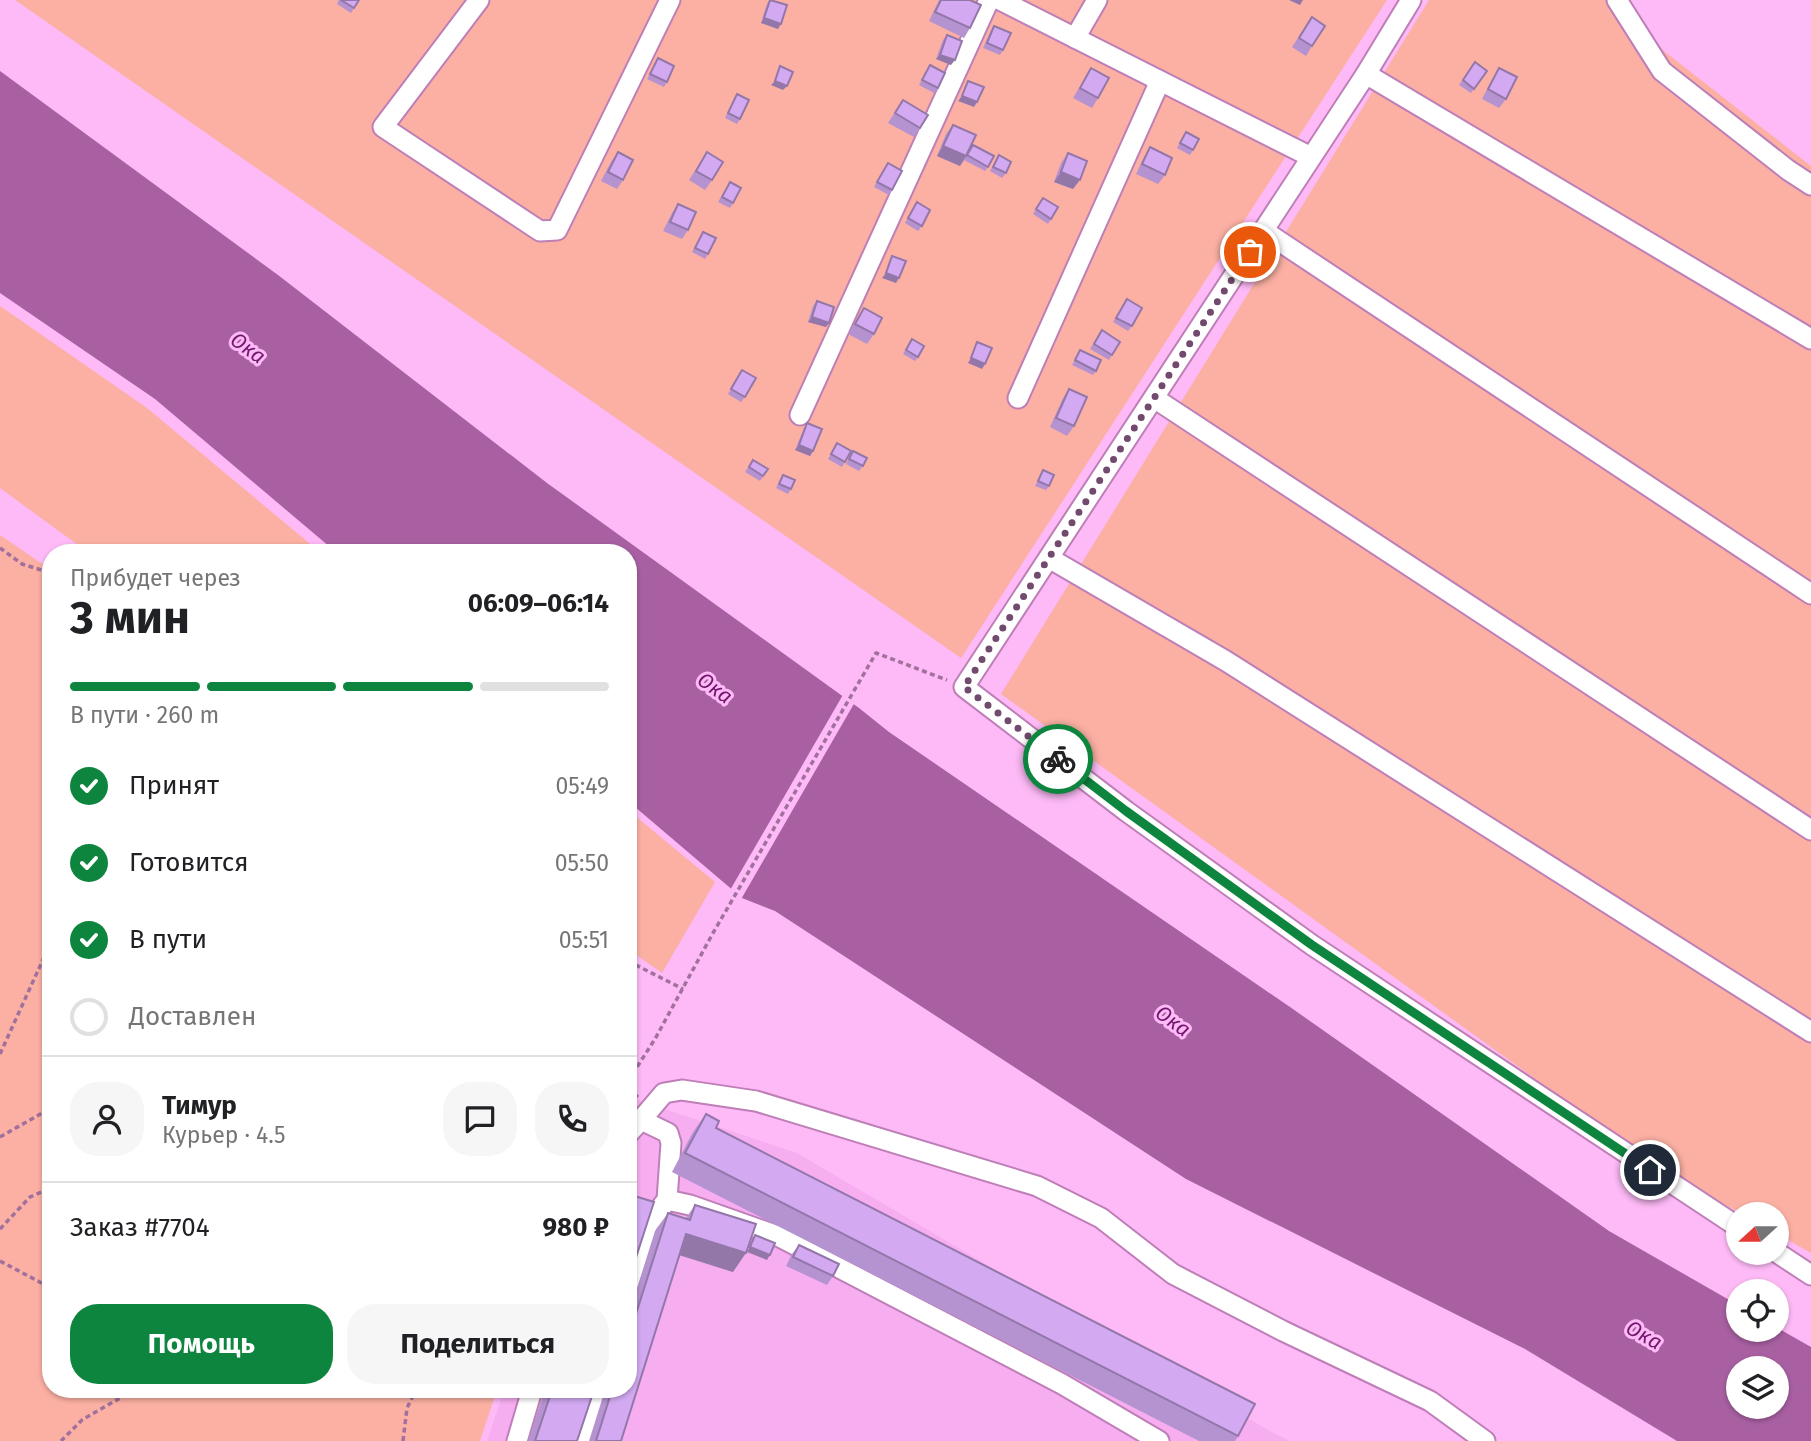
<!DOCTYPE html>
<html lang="ru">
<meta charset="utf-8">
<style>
:root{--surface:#fff;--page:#f6f6f6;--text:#202124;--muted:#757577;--line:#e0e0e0;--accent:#0e853e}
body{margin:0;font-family:"Fira Sans",sans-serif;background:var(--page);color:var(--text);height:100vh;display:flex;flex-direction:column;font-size:26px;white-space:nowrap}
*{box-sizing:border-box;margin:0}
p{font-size:23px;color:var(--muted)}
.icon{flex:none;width:38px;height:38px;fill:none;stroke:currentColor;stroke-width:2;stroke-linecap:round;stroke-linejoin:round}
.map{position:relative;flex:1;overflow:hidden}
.drawer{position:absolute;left:42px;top:544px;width:595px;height:854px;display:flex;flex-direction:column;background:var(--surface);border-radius:28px;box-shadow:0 2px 5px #0004}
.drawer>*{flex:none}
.needle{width:46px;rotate:249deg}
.controls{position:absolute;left:1726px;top:1202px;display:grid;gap:14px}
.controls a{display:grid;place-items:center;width:63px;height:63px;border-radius:50%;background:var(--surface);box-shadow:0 2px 5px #0004;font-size:35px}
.pin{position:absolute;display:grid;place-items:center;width:60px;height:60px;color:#fff;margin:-30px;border:4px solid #fff;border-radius:50%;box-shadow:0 2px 7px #0007}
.courier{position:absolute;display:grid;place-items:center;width:70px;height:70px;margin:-35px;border:5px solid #0e853e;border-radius:50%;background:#fff;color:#222;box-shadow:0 2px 9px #0007}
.headline em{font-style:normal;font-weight:700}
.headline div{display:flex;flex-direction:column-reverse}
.headline{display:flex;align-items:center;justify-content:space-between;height:119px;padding:0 28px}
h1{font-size:46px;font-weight:700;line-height:52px}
.bar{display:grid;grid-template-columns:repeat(4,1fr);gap:10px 7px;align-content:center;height:84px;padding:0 28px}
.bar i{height:9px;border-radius:5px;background:var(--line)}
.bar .on{background:var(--accent)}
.bar p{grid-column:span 4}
.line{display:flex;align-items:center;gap:18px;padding:0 28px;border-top:2px solid var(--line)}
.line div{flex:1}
.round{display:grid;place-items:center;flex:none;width:74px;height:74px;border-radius:28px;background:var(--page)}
ol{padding:0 28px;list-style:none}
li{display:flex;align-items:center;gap:21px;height:77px}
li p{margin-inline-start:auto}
li .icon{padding:7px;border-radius:50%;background:var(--accent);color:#fff;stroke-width:4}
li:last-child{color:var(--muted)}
li i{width:38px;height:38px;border:4px solid var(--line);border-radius:50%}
.button{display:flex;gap:14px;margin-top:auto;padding:14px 28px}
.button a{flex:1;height:80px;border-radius:28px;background:var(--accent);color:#fff;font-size:28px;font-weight:700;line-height:80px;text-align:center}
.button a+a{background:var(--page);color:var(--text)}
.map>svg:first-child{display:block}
.built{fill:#f7aef0}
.green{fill:#fbb0a3}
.water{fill:#a860a2;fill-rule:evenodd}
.pier{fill:#fdbaf6}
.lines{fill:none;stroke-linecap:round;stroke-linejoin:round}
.minor-casing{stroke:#be7eb7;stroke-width:23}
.path{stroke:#a1709c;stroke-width:3.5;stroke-dasharray:5 3.5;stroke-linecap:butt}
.minor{stroke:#fff;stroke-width:19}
.wall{fill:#b592d0}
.shaded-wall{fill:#9477a9}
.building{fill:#d3aaf2;stroke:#9477a9;stroke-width:2}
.done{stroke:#714a6d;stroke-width:7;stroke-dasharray:0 12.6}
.route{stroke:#0e853e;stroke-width:9}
.labels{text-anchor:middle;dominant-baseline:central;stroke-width:6;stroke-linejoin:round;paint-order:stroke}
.water-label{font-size:21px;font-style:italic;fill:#71176d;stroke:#fdbaf6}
</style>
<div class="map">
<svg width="1811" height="1441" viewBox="0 0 1811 1441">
<rect width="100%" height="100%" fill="#fdbaf6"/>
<path class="built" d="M628 1097 797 1153 1268 1430 1290 1441H487L504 1390H628Z"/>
<g class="green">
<path d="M15 0H1387L961 658Z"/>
<path d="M1429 0H1613L1637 30 1811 166V1253L1776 1233V1214H1742L1666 1173 1001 694Z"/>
<path d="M0 306 147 408 321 553H89L0 488Z"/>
<path d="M0 535 51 570V1390H497L480 1441H0Z"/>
<path d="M628 810 715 882 662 973 628 949Z"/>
</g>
<path class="water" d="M0 71 278 275 547 483 859 708 889 732 1290 1007 1609 1231 1738 1305V1330H1776V1327L1811 1347V1441H1677L1525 1349 1186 1179 775 911 742 898 628 801V553H337L155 399 0 293ZM1738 1368H1776V1407H1738Z"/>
<path class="pier" d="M844 693 855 702 740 901 729 892Z"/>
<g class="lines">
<g class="minor-casing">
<g id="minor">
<path d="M479 0 383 127 540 231 557 230 670 0"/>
<path d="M1000 0 1311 157"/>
<path d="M1411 0 1366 74 964 687 1126 811 1312 945 1738 1227"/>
<path d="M1617 0 1662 71 1788 170 1811 185"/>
<path d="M1075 38 1097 0"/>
<path d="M1366 74 1811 339"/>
<path d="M1264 231 1811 594"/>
<path d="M1018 398 1160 81"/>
<path d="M1154 398 1811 830"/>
<path d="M800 415 989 0"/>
<path d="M1049 558 1226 661 1811 1032"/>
<path d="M641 1120 664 1093 682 1090 756 1101 1037 1186 1101 1218 1173 1274 1283 1331 1430 1401 1485 1441"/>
<path d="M628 1134 641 1120 668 1133 671 1143 667 1200 690 1205 778 1236 1062 1384 1159 1441"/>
<path d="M1776 1252 1811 1275"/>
<path d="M628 1286 648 1224 667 1200"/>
<path d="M517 1441 532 1390"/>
<path d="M580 1441 596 1390"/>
</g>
</g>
<g class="path">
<path d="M0 548 22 564 51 573"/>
<path d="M628 961 683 989"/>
<path d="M0 1054 51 942"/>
<path d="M628 1081 655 1039 713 933 876 653 947 680"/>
<path d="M628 1089 638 1097"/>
<path d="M0 1137 51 1108"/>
<path d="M0 1229 30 1197 51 1188"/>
<path d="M0 1261 51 1288"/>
<path d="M61 1441 82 1420 134 1390"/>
<path d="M403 1441 407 1408 416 1390"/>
</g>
<use href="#minor" class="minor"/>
</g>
<g class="wall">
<path d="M339 0H359L351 13 337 4Z"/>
<path d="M770 0 778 29 761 23 767 4Z"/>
<path d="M939 0H970V28L964 38 929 21Z"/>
<path d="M1312 17V46L1306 56 1292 47Z"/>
<path d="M994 26 1003 50 1000 55 983 48 991 30Z"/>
<path d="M947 35 951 65 936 59 943 40Z"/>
<path d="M658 58 667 82 664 87 647 79Z"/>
<path d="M1475 62 1487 71 1471 93 1459 85Z"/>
<path d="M930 65 938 88 934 93 919 85Z"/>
<path d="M1091 68 1098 98 1092 108 1073 98Z"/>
<path d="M1499 68 1506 99 1499 108 1482 99 1493 78Z"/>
<path d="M737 94 740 119 737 124 725 118Z"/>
<path d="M903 100 920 128 914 137 888 123Z"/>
<path d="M953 125 969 151 988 167 985 171 964 160 965 159 960 166 937 156 946 134Z"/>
<path d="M1186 132 1193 150 1190 155 1177 148Z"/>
<path d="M1150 147 1165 175 1158 184 1136 174 1144 157Z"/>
<path d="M618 152 623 180 617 189 601 181 611 162Z"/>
<path d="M707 152 712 180 705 190 689 180Z"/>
<path d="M1068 153 1073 189 1054 182 1061 163Z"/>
<path d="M999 155 1006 173 1002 178 990 171Z"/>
<path d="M888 163 892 190 889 195 874 187Z"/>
<path d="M730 182 733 203 730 208 718 202Z"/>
<path d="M1043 198 1058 207 1048 224 1033 214Z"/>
<path d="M917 202 922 226 918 231 905 223Z"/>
<path d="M678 204 688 230 682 239 663 231 672 213Z"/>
<path d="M703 232 708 254 705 259 692 252Z"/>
<path d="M817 301 826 327 808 322 813 306Z"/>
<path d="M1124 304 1132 326 1128 331 1113 322Z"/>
<path d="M864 308 874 334 867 344 848 334Z"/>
<path d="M1102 330 1120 342 1109 360 1090 349Z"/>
<path d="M912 339 918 357 915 361 903 354Z"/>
<path d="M1080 350 1096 371 1093 375 1072 365Z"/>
<path d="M742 370 745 397 741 402 728 394Z"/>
<path d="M1069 389 1074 426 1067 436 1050 427 1063 398Z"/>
<path d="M807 423 813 451 810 456 795 450 804 428Z"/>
<path d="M837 443 845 462 842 467 828 459Z"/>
<path d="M853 451 863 466 859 471 846 464Z"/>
<path d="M753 460 768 469 760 481 745 472Z"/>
<path d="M1043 470 1049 486 1046 490 1035 486Z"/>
<path d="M783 475 791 489 788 494 776 488Z"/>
<path d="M706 1114 716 1128 1238 1436 1235 1441H1199L672 1172 693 1132Z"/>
<path d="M695 1205 733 1272 679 1255 621 1441H589L605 1390H628V1317L655 1231 668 1213 686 1218Z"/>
<path d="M799 1245 833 1276 827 1285 786 1266 792 1254Z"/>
<path d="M545 1390H594L577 1441H528Z"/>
</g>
<g class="shaded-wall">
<path d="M1289 0H1303L1300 5Z"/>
<path d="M764 18 781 24 778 29 761 23Z"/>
<path d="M940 55 955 60 951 65 936 59Z"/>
<path d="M775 81 787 86 783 90 771 85Z"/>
<path d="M962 96 977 102 974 107 958 101Z"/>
<path d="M943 146 966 156 960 166 937 156Z"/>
<path d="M1061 172 1080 180 1073 189 1054 182Z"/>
<path d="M886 273 899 278 896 283 882 278Z"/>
<path d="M812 317 829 323 826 327 808 322Z"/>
<path d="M971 358 985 364 982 369 968 363Z"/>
<path d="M799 445 813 451 810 456 795 450Z"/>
<path d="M686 1234 746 1253 733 1272 673 1253Z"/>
<path d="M750 1247 770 1255 767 1260 747 1252Z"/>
</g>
<g class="building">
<path d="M341 0H359L354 8Z"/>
<path d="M770 0 787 5 781 24 764 18Z"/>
<path d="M941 0H970L981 5 970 28 935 12Z"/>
<path d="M1312 17 1325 26 1312 46 1299 38Z"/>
<path d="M994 26 1011 33 1003 50 987 43Z"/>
<path d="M947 35 962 41 955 60 940 55Z"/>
<path d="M658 58 674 66 667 82 650 74Z"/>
<path d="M1475 62 1487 71 1474 89 1463 80Z"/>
<path d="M930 65 945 73 938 88 922 80Z"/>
<path d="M780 66 793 72 787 86 775 81Z"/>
<path d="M1091 68 1109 78 1098 98 1080 88Z"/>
<path d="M1499 68 1517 77 1506 99 1488 89Z"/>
<path d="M968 81 984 87 977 102 962 96Z"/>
<path d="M737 94 749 100 740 119 728 113Z"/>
<path d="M903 100 928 115 920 128 895 113Z"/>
<path d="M953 125 976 135 966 156 943 146Z"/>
<path d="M1186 132 1199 139 1193 150 1180 143Z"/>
<path d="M973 145 994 156 988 167 967 155Z"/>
<path d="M1150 147 1172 158 1165 175 1142 164Z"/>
<path d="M618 152 633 160 623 180 608 172Z"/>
<path d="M707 152 723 162 712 180 696 171Z"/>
<path d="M1068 153 1087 161 1080 180 1061 172Z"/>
<path d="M999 155 1011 162 1006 173 993 167Z"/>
<path d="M888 163 902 171 892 190 877 182Z"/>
<path d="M730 182 741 188 733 203 722 197Z"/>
<path d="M1043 198 1058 207 1051 219 1036 209Z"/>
<path d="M917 202 930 210 922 226 908 218Z"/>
<path d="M678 204 696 212 688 230 670 222Z"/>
<path d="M703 232 716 238 708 254 695 248Z"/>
<path d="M892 256 906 261 899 278 886 273Z"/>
<path d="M1127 299 1142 308 1132 326 1116 318Z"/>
<path d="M817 301 834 307 829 323 812 317Z"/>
<path d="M864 308 882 318 874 334 855 324Z"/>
<path d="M1102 330 1120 342 1112 355 1094 344Z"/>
<path d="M912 339 924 346 918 357 906 350Z"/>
<path d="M977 342 992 348 985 364 971 358Z"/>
<path d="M1080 350 1101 360 1096 371 1075 360Z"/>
<path d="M742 370 756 378 745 397 731 389Z"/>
<path d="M1069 389 1087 397 1074 426 1056 418Z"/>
<path d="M807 423 822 429 813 451 799 445Z"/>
<path d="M837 443 851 451 845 462 831 454Z"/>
<path d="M853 451 867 458 863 466 849 459Z"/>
<path d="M753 460 768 469 763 476 749 467Z"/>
<path d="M1043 470 1054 475 1049 486 1038 481Z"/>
<path d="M783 475 795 480 791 489 779 484Z"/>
<path d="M706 1114 719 1121 716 1128 1255 1404 1238 1436 685 1153Z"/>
<path d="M628 1194 654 1202 628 1282Z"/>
<path d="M695 1205 756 1224 746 1253 686 1234 621 1441H596L612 1390H628V1339L668 1213 690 1220Z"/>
<path d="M755 1235 775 1243 770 1255 750 1247Z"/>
<path d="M799 1245 839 1264 833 1276 793 1257Z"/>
<path d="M552 1390H594L577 1441H535Z"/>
</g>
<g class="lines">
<path class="done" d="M1058 759 964 687 1250 252"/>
<path class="route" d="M1058 759 1126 811 1312 945 1650 1170"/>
</g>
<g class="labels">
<g class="water-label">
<text transform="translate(248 348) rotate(36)">Ока</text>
<text transform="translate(715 688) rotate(36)">Ока</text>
<text transform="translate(1173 1021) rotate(36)">Ока</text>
<text transform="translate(1644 1335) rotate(29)">Ока</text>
</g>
</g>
</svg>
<div class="controls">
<a><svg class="needle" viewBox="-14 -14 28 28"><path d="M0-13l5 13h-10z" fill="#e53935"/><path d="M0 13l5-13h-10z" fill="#757577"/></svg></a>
<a><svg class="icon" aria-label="locate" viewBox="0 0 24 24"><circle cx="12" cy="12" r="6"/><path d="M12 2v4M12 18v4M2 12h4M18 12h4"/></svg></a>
<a><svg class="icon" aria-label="layers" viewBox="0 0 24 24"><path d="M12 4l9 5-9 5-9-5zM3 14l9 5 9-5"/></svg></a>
</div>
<div class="pin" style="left:1250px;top:252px;background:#ea580c"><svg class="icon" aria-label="bag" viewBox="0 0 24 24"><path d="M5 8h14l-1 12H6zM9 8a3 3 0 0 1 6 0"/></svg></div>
<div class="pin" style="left:1650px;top:1170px;background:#1f2937"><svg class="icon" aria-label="home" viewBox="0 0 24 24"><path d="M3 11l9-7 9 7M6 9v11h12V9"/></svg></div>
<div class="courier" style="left:1058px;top:759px"><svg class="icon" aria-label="bike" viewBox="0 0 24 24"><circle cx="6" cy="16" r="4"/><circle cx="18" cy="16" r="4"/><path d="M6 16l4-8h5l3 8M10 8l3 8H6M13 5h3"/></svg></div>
<section class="drawer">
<div class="headline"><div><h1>3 мин</h1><p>Прибудет через</p></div><em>06:09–06:14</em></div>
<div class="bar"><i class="on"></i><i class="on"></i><i class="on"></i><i></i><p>В пути · 260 m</p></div>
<ol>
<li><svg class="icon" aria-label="check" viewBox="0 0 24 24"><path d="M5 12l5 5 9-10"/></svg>Принят<p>05:49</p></li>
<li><svg class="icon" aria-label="check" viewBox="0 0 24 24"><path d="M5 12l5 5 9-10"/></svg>Готовится<p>05:50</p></li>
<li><svg class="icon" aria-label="check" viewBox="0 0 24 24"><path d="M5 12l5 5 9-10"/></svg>В пути<p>05:51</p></li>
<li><i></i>Доставлен</li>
</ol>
<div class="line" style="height:126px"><a class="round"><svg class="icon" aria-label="person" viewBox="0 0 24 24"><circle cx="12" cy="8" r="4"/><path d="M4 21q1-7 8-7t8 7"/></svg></a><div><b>Тимур</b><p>Курьер · 4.5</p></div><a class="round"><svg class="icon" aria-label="chat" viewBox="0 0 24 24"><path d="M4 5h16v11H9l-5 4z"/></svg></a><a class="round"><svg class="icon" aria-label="phone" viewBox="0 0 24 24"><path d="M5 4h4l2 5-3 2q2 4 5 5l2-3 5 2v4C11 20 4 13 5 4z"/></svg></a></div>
<div class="line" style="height:91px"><div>Заказ #7704</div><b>980 ₽</b></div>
<div class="button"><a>Помощь</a><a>Поделиться</a></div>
</section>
</div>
